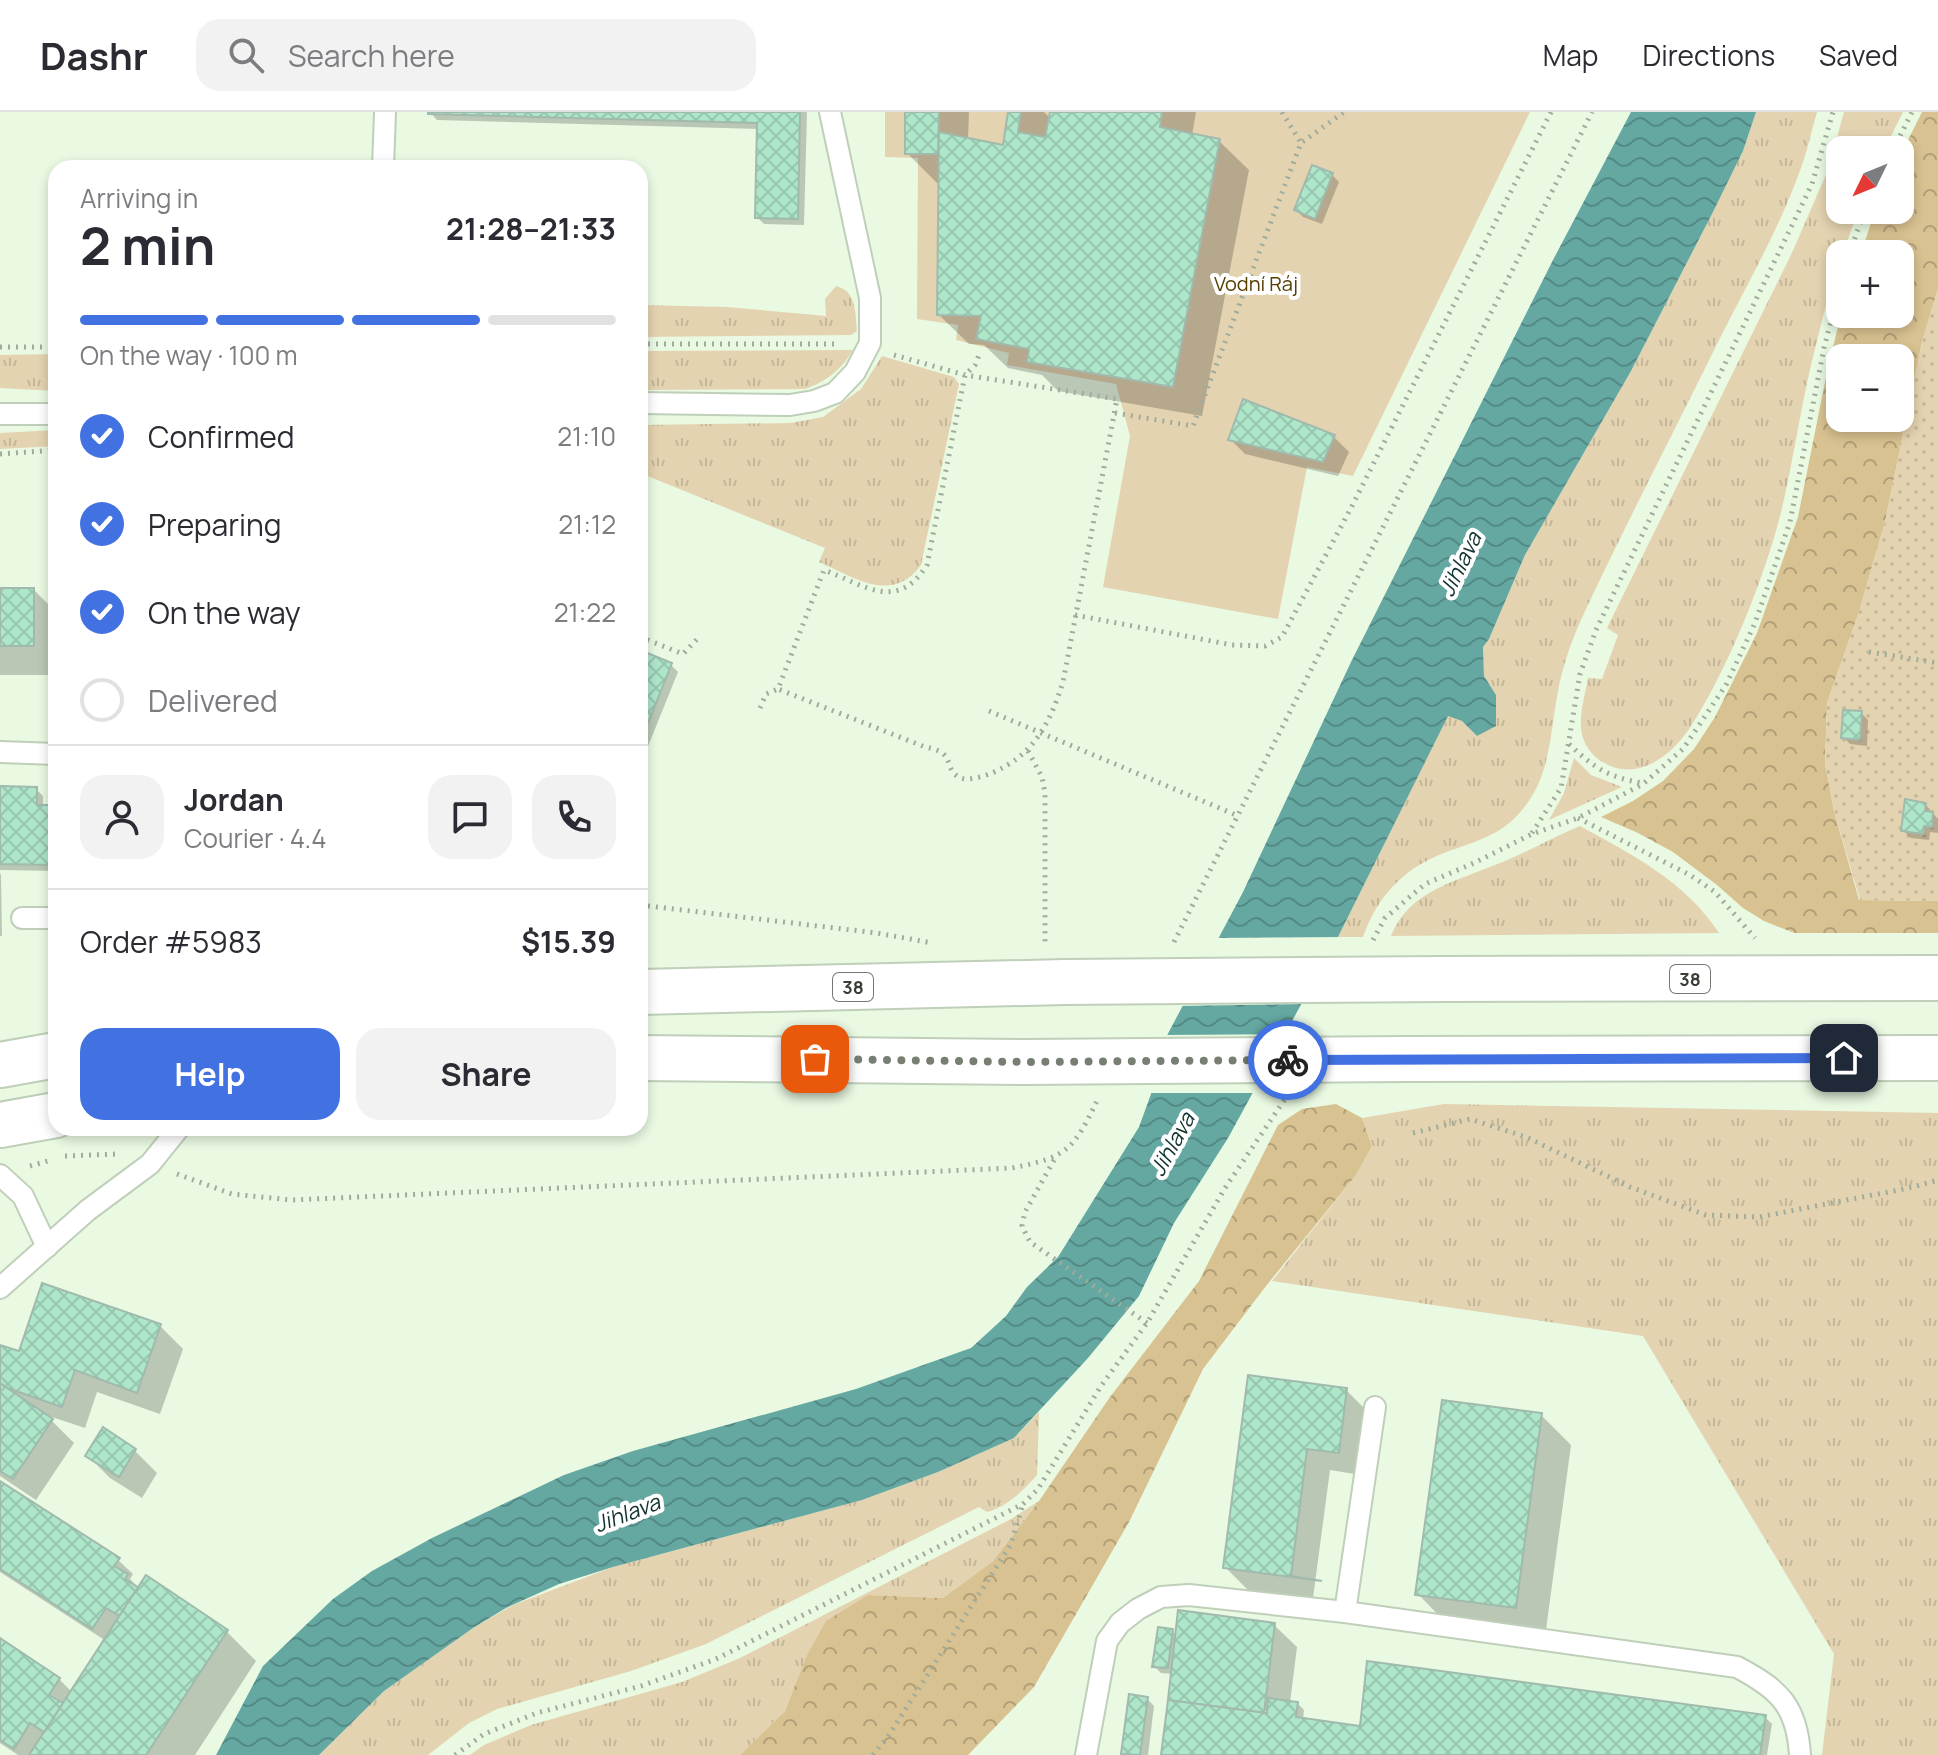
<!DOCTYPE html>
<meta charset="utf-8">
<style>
:root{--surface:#fff;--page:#f2f2f3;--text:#2b2b33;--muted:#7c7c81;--line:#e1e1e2;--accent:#4271e2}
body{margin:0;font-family:Manrope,sans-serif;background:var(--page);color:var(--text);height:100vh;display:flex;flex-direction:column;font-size:30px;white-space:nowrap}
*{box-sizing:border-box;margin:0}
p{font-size:26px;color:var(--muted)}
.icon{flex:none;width:44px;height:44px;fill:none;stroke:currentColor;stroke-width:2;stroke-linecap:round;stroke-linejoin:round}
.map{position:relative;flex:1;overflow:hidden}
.details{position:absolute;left:48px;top:48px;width:600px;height:976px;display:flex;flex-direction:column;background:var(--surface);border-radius:24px;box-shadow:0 4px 12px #0003}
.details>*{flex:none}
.needle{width:52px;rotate:227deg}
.controls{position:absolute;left:1826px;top:24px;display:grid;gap:16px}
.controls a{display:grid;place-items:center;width:88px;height:88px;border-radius:16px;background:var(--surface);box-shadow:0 4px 12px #0003;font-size:40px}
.pin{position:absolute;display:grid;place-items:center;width:68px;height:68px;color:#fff;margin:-34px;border-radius:16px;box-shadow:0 4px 12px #0006}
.courier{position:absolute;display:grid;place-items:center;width:80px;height:80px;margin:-40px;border:6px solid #4271e2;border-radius:50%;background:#fff;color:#222;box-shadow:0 2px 10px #0007}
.overview em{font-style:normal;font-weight:700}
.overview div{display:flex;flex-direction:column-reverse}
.overview{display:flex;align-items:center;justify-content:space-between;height:136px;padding:0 32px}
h1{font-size:52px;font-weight:700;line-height:60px}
.bar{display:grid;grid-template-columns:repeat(4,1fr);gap:12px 8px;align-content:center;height:96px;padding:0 32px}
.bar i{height:10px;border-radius:6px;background:var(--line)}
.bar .on{background:var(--accent)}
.bar p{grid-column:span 4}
.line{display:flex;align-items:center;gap:20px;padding:0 32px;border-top:2px solid var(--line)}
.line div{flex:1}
.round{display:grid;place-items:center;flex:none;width:84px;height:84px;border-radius:24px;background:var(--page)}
ol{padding:0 32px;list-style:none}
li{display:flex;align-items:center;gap:24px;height:88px}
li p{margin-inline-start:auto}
li .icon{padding:8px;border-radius:50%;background:var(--accent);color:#fff;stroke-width:4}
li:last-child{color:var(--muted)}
li i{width:44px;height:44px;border:4px solid var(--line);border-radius:50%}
.primary-button{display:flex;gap:16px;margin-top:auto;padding:16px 32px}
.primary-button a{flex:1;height:92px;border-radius:24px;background:var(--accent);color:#fff;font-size:32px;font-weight:700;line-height:92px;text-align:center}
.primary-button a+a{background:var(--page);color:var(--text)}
header{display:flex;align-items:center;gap:48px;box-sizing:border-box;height:112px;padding:0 40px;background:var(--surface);border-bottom:2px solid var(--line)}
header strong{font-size:38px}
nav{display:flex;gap:44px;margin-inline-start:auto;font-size:28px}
.search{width:560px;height:72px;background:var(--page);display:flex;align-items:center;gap:20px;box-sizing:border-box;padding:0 28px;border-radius:24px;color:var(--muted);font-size:30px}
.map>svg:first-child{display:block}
.grass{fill:url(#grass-tufts)}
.forest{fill:url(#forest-crowns);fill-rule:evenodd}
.park{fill:#e4d3b0}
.garden{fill:url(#garden-dots)}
.water{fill:url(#water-waves)}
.pier{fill:#e9f9e2}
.shadow{fill:#0003;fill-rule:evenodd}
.building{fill:url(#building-cross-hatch);stroke:#a0baad;stroke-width:2}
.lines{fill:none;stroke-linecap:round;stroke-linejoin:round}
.lane-casing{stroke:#bfcfb9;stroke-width:24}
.highway-casing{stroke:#bfcfb9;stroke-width:48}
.path{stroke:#a0ac9b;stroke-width:5;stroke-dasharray:2 6;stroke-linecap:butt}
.lane{stroke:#fff;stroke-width:20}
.highway{stroke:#fff;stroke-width:44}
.highway-bridge-casing{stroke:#bfcfb9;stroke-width:48;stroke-linecap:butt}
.highway-bridge{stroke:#fff;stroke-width:44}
.done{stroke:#767f72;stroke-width:8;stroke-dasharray:0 14.4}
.route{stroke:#4271e2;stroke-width:10}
.labels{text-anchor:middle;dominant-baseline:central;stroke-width:8;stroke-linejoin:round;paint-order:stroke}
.shield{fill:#fff;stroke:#747872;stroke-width:2}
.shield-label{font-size:18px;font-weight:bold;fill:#383e35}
.park-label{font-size:20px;fill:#564000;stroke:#fff}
.water-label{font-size:22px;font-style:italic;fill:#113330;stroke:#fff}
</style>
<header>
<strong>Dashr</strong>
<div class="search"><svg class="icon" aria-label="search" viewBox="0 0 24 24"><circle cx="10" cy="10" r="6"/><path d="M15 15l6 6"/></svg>Search here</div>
<nav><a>Map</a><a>Directions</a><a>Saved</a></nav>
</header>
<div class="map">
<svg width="1938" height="1643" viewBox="0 0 1938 1643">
<defs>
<pattern id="grass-tufts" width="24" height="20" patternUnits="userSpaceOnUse" patternTransform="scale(2)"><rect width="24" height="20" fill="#e4d3b0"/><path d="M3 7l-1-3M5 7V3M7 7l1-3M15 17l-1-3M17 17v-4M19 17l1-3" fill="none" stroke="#c4b698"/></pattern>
<pattern id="forest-crowns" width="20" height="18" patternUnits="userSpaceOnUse" patternTransform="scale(2)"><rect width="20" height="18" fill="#d9c291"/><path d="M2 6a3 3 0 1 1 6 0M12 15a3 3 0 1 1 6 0" fill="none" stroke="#b19f77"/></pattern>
<pattern id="garden-dots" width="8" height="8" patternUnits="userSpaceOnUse" patternTransform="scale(2)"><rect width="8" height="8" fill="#e4d3b0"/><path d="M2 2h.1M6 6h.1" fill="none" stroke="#c4b698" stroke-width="1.8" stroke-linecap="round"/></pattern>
<pattern id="water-waves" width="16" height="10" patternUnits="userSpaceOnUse" patternTransform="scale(2)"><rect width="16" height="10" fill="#65a8a2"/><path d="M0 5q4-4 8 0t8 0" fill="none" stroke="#548a85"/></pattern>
<pattern id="building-cross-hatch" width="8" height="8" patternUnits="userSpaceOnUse" patternTransform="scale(2)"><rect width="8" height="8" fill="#aee6ca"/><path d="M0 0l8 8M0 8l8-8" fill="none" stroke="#96c6ae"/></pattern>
</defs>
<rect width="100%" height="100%" fill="#e9f9e2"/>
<g class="grass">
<path d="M1756 0H1817C1812 17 1808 36 1802 53 1782 111 1750 167 1722 222 1675 318 1625 413 1580 510 1570 533 1561 559 1557 585 1551 617 1550 655 1532 684 1509 722 1482 727 1444 741 1404 756 1377 785 1363 825H1338L1448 603 1462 609 1477 624 1496 583 1484 564 1483 535 1489 527 1525 443 1631 259 1712 102 1743 39Z"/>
<path d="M1844 0H1903L1884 38H1840V98H1858L1843 142H1840C1840 156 1833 169 1829 183 1822 206 1817 230 1811 253 1800 300 1793 349 1782 396 1767 460 1727 559 1691 614 1672 644 1636 672 1601 649 1593 644 1586 635 1583 626 1577 608 1585 584 1588 566L1602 567 1618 523 1607 516 1791 143 1828 58Z"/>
<path d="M836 174C857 179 855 201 857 219L851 223 640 225V193L727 195 826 204 825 187Z"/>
<path d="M853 238C841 258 827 269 805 277L640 278V239Z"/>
<path d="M56 242V279L0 276V243Z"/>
<path d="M882 244 954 265 959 272 921 453C892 493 854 465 819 450L825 436 640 361V313L791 311 823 305 861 277Z"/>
<path d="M56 318V334L0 337V321Z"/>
<path d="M1574 646 1591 663 1622 675 1549 708 1564 681Z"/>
<path d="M1580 714C1633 743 1685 769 1719 821L1391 824C1409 779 1454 770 1495 753 1524 742 1551 726 1580 714Z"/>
<path d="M1444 992 1938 1001V1643H1822L1834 1542 1643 1224 1272 1169 1356 1063 1372 1034 1362 1006Z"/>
<path d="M1039 1300 1037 1363C1023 1379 1008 1394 987 1400L979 1395 706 1532 631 1559 497 1597 469 1611 428 1643H319L384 1579 473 1516 513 1493 613 1455 862 1388 938 1360 1014 1326Z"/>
<path d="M1039 1389 993 1449 943 1486 868 1483 806 1545 785 1599 740 1643H470L484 1633 531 1613 682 1570 740 1546 1011 1407Z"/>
</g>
<g class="forest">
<path d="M1922 0H1938V177L1922 230 1885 410 1859 500 1827 591 1825 651 1834 699 1859 788 1938 789V821H1794L1764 809 1743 796 1717 773 1673 740 1638 721 1601 705 1633 689 1663 669 1694 637 1715 605 1757 521 1798 405 1826 265 1841 202H1900V142H1861L1875 98H1900V44ZM1840 246H1900V306H1840Z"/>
<path d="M1336 992 1362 1006 1372 1034 1356 1063 1266 1174 1203 1257 1129 1410 1034 1575 968 1643H740L785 1599 806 1545 826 1509 868 1483 943 1486 993 1449 1039 1389 1110 1285 1199 1169 1278 1013 1302 997Z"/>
</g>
<path class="park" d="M885 0H1530L1353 364 1307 355 1278 507 1103 475 1130 324 1116 272 1007 253 1009 241 956 228 958 213 917 207 918 46 885 45Z"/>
<path class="garden" d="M1938 177V789L1860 788 1834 699 1825 651 1827 591 1859 500 1885 410 1922 230Z"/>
<path class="water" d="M1631 0H1756L1743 39 1712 102 1631 259 1525 443 1489 527 1483 535 1484 564 1496 583V614L1477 624 1462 609 1448 604 1338 825 1228 1026 1174 1111 1139 1184 1088 1246 1014 1326 938 1360 862 1388 613 1455 559 1472 506 1496 473 1516 384 1579 319 1643H216L263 1554 333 1487 372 1459 432 1426 564 1363 633 1339 856 1277 971 1236 1006 1204 1027 1175 1058 1145 1139 1015 1151 982 1154 948 1243 780 1351 550 1553 148Z"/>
<g class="pier">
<path d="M1343 825 1306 892 1178 894 1214 826Z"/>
<path d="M1290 922 1258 981H1147L1150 947 1163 923Z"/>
</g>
<g class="shadow">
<path d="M430 0H807L804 113 764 112 757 105 759 17 437 8Z"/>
<path d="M907 0H969L968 28 1005 35 1011 0H1044L1051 7 1052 0H1196L1192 23 1219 29 1249 58 1202 304 1058 279 1042 263 1008 256 984 233 969 232 939 203 940 71H937L907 41Z"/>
<path d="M1332 63 1339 70 1322 112 1303 105 1296 98Z"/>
<path d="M1334 325 1349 340 1338 364 1245 342 1230 327Z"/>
<path d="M0 478H34L56 500V563H0Z"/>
<path d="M640 540 671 553 678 560 640 654Z"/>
<path d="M1861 601 1868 608 1867 634 1850 632 1843 625Z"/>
<path d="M0 676 36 677 43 684V695H56V759L0 758Z"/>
<path d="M1925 692 1938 707V721L1930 720 1929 728 1911 726 1904 719Z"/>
<path d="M0 761 1 763 2 824H0Z"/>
<path d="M160 1214 183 1237 160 1302 97 1280 85 1316 46 1303 74 1331 36 1388 0 1364V1235L20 1242Z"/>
<path d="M1346 1278 1369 1301 1361 1363 1330 1358 1313 1486 1248 1478 1225 1455Z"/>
<path d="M1541 1303 1571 1333 1545 1525 1447 1512 1418 1482Z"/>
<path d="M135 1339 157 1361 142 1386 110 1366 87 1343Z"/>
<path d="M0 1371 118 1448 133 1462 130 1467 140 1477 226 1519 256 1549 195 1643H18L0 1631V1527L59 1567 72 1580 106 1529 0 1460Z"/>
<path d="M1274 1513 1297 1535 1290 1591H1297L1304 1598 1303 1608 1362 1616 1765 1605 1772 1612 1767 1643H1163L1173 1562 1161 1561 1154 1554 1172 1519 1177 1524ZM1192 1589 1274 1600 1273 1604Z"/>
<path d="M1147 1587 1154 1594 1148 1643H1125Z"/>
</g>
<g class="building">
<path d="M428 0H800L798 107 755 106 757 11 428 2Z"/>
<path d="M905 0H939L938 42H905Z"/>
<path d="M1008 0H1021L1018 20 1045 25 1050 0H1162L1160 15 1220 27 1173 275 1027 250 1029 237 976 227 981 204 937 203 939 20 1003 33Z"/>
<path d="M1312 53 1333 61 1315 107 1294 98Z"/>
<path d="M1243 287 1335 323 1323 350 1228 328Z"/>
<rect x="0" y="476" width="34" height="58"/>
<path d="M640 538 672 551 640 631Z"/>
<path d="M1843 598 1862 599 1860 628 1841 626Z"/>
<path d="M0 674 37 675V693H56V753L0 752Z"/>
<path d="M1905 687 1926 691 1925 699 1933 700 1932 715 1924 714 1923 722 1901 719Z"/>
<path d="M42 1171 161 1212 137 1281 75 1258 62 1295 7 1276 0 1271V1233L19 1239Z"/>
<path d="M1248 1263 1347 1276 1339 1341 1307 1337 1291 1464 1322 1469 1223 1456Z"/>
<path d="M0 1271 53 1307 13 1367 0 1359Z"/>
<path d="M1442 1288 1542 1301 1516 1496 1415 1483Z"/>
<path d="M103 1315 136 1337 119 1365 85 1344Z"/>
<path d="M0 1369 120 1446 114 1454 128 1462 125 1467 139 1476 120 1504 106 1496 92 1517 0 1457Z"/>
<path d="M146 1463 228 1518 146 1643H29Z"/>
<path d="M1178 1498 1275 1511 1264 1601 1168 1588Z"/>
<path d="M1158 1515 1173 1517 1168 1556 1152 1555Z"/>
<path d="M0 1526 60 1566 49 1583 63 1591 44 1620 30 1611 14 1637 0 1628Z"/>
<path d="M1367 1549 1766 1603 1760 1643H1161L1168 1588 1267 1601 1268 1586 1298 1590 1296 1605 1360 1614Z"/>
<path d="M1129 1582 1148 1585 1140 1643 1121 1642Z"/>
</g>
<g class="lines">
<g class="lane-casing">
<g id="lane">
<path d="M383 56 385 0"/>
<path d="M640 291 790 293 814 289 835 281 855 260 870 231V186L830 0"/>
<path d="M0 302H56"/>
<path d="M0 640 56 642"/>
<path d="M22 806H56"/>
<path d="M0 1063 23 1084 47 1135"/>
<path d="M0 1176 88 1098 150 1052 179 1016"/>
<path d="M1345 1500 1375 1295"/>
<path d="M1086 1643 1107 1529 1120 1511 1138 1497 1161 1485 1189 1483 1345 1500 1737 1555C1779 1577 1797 1594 1800 1643"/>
</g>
</g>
<g class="highway-casing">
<g id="highway">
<path d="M1443 867 1938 866"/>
<path d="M640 880 1065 870"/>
<path d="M640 946 1026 950"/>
<path d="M1407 947 1938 946"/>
<path d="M0 953 56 943"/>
<path d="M0 1013 56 1003"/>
</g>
</g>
<g class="path">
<path d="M1282 0 1301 31"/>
<path d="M1893 38 1912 0"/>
<path d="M1849 142 1865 98"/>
<path d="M640 232H839"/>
<path d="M0 235H56"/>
<path d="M894 243 965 263 1117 287 1063 570C1050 611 1034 643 992 661 984 664 970 669 961 666 941 657 959 641 925 635L778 577 824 458C866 474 897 500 927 453L965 263 975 253 979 243"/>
<path d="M1115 301 1193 314 1301 31 1344 0"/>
<path d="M0 342 56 338"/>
<path d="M1075 503 1232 533 1265 534 1282 525 1351 396 1551 0"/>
<path d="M640 525 683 542 700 524"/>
<path d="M1869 540 1938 551"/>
<path d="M760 596 766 582 778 577"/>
<path d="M989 599 1236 703"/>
<path d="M1569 632C1594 656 1608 665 1642 671"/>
<path d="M1028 639 1042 665 1045 681V832"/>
<path d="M1578 706 1690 763 1715 780 1755 826"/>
<path d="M1532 721 1561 676 1580 562 1596 518 1812 72 1833 0"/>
<path d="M640 793 877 821 932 831"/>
<path d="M1373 828 1385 806 1425 772 1474 751 1532 722 1578 706 1643 672 1683 637 1726 573 1755 511 1790 410 1824 236 1840 176"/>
<path d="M1174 830 1592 0"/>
<path d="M1413 1021 1470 1007 1526 1025 1630 1075 1706 1103 1759 1105 1909 1076 1938 1068"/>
<path d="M65 1044 118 1042"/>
<path d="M1054 1048 1025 1100 1022 1114 1030 1130 1147 1211"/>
<path d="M30 1054 51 1048"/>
<path d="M177 1062 232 1082 291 1088 1012 1056C1068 1045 1073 1038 1098 987"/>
<path d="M455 1643 484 1622 537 1601 641 1574 716 1547 1023 1392 1038 1377 1101 1274 1147 1211 1225 1076 1285 987"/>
<path d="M873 1643 889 1623 1011 1432 1023 1392"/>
</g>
<use href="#lane" class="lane"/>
<use href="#highway" class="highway"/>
<g class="highway-bridge-casing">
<g id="highway-bridge">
<path d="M1065 870 1443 867"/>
<path d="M1026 950 1407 947"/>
</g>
</g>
<use href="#highway-bridge" class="highway-bridge"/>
</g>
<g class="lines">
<path class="done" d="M815 947 1026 950 1288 948"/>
<path class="route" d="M1288 948 1844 946"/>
</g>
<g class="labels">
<g class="shield">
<rect x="1670" y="853" width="40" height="28" rx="6"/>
<rect x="833" y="861" width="40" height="28" rx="6"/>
</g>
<g class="shield-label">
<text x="1690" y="867">38</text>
<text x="853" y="875">38</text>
</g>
<g class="park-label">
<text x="1256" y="171">Vodní Ráj</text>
</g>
<g class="water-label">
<text transform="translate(1460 452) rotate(-64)">Jihlava</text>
<text transform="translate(1172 1032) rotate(-61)">Jihlava</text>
<text transform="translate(627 1401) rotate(-21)">Jihlava</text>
</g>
</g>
</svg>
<div class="controls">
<a><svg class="needle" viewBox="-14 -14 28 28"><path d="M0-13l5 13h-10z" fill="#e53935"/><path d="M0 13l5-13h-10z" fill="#7c7c81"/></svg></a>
<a>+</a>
<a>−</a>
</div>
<div class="pin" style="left:815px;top:947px;background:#ea580c"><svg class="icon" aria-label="bag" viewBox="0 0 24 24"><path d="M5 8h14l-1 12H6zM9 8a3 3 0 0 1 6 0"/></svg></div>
<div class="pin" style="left:1844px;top:946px;background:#1f2937"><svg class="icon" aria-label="home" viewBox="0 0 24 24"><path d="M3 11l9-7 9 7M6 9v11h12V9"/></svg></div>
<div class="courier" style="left:1288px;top:948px"><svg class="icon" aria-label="bike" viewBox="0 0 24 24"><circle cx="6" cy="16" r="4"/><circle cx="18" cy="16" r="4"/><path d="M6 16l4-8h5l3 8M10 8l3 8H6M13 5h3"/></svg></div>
<section class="details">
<div class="overview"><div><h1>2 min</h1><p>Arriving in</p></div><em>21:28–21:33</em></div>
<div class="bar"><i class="on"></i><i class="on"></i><i class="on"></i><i></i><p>On the way · 100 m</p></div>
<ol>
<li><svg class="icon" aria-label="check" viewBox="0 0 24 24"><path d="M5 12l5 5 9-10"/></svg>Confirmed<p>21:10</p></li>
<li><svg class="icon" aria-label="check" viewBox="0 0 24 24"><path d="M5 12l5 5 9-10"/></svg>Preparing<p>21:12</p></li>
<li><svg class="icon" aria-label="check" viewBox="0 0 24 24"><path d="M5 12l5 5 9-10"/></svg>On the way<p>21:22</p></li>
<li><i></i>Delivered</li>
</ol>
<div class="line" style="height:144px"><a class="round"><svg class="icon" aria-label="person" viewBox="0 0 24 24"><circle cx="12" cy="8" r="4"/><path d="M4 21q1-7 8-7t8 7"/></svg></a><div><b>Jordan</b><p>Courier · 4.4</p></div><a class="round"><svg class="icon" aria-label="chat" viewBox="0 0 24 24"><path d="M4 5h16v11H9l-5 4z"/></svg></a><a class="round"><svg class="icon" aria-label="phone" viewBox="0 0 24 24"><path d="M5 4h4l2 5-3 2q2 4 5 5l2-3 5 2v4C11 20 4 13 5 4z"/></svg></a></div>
<div class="line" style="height:104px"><div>Order #5983</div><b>$15.39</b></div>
<div class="primary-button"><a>Help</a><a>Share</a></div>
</section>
</div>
